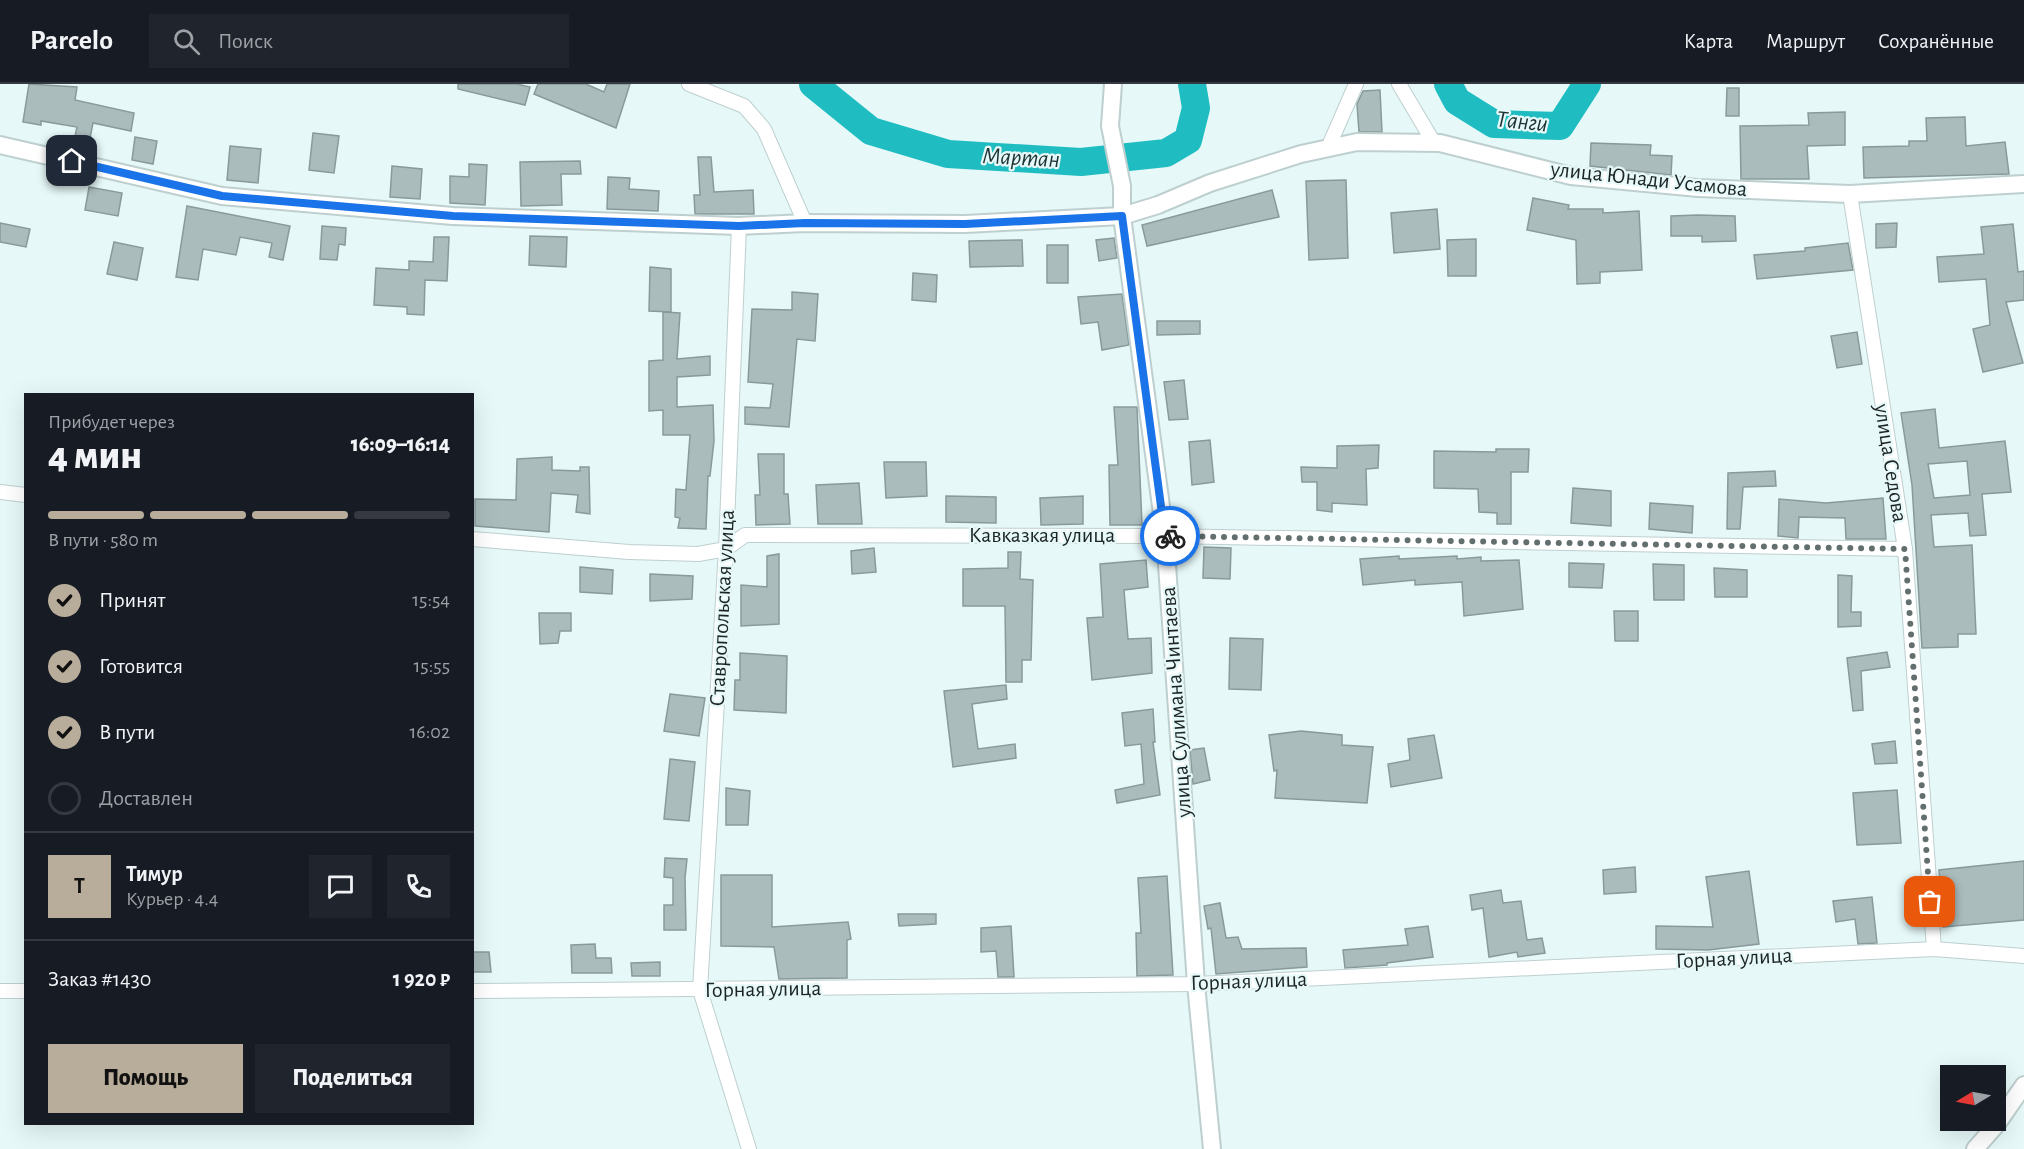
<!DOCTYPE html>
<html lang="ru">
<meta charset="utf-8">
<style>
:root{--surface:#171b24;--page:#20242c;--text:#f1f3f6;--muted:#9ea1a6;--line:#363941;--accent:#b8ac9a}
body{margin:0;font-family:"Alegreya Sans",sans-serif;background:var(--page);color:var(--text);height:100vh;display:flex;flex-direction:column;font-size:22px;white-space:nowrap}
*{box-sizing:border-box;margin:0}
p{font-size:20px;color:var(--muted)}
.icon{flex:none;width:33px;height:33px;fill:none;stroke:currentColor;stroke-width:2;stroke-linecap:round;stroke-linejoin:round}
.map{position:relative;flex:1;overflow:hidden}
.details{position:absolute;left:24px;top:309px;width:450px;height:732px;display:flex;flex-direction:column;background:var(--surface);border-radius:0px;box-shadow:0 6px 24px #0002}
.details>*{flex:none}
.needle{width:39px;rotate:260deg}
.buttons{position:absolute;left:1940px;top:981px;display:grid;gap:12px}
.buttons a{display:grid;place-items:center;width:66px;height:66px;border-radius:0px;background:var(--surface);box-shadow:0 6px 24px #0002;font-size:30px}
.pin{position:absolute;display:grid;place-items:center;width:51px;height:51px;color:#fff;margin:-26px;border-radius:12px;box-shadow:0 3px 9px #0006}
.courier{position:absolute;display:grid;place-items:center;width:60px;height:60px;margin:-30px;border:4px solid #1a73e8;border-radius:50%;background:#fff;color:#222;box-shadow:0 2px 8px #0007}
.head em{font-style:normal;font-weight:800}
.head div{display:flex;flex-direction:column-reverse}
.head{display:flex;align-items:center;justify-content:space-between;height:102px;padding:0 24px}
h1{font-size:39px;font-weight:800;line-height:45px}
.bar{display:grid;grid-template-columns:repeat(4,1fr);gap:9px 6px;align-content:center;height:72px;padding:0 24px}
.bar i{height:8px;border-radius:4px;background:var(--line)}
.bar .active{background:var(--accent)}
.bar p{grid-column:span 4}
.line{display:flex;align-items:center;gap:15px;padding:0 24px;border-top:2px solid var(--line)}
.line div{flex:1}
.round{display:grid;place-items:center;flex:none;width:63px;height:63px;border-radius:0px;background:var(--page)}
ol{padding:0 24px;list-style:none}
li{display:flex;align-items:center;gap:18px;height:66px}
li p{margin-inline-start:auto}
li .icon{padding:6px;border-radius:50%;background:var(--accent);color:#111;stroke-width:4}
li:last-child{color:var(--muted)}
li i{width:33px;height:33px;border:3px solid var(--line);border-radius:50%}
.primary-button{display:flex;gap:12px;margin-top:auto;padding:12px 24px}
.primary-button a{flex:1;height:69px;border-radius:0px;background:var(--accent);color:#111;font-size:24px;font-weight:800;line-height:69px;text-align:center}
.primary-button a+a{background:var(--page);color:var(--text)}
header{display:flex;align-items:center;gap:36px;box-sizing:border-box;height:84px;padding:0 30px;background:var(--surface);border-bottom:2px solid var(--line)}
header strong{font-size:28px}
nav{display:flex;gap:33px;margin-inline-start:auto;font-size:21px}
.search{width:420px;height:54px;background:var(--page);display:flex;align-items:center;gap:15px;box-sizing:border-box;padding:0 21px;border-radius:0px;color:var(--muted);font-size:22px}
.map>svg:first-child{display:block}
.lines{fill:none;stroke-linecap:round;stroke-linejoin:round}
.river{stroke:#1fbdc1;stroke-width:28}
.building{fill:#abbcbc;stroke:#8a9a9a;stroke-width:1.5;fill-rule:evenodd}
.minor-casing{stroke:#becfcf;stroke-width:16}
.tertiary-casing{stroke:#becfcf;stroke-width:20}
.minor{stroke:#fff;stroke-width:14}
.tertiary{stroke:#fff;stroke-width:16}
.done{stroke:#636e6e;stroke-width:6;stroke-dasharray:0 10.8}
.route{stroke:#1a73e8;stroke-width:8}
.labels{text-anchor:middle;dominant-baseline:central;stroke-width:4.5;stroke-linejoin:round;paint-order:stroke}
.street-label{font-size:22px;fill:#1d2424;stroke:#e6f8f8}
.water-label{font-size:24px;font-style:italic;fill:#1b3334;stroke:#e6f8f8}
</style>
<header>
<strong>Parcelo</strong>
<div class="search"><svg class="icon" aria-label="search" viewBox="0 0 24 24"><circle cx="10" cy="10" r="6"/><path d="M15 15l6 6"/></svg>Поиск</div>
<nav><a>Карта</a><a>Маршрут</a><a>Сохранённые</a></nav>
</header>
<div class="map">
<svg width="2024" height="1065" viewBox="0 0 2024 1065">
<rect width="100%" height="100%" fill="#e6f8f8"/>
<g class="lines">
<g class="river">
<path d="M813 0 871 47 948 70 1081 78 1166 69 1188 56 1196 24 1192 0"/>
<path d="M1448 0 1457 17 1494 40 1560 42 1587 0"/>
</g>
</g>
<g class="building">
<path d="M29 0 77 3 75 16 134 29 131 47 93 39 87 69 72 66 77 43 41 37V41L23 38Z"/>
<path d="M458 0H517L530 3 525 21 458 5Z"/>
<path d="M538 0H586L604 8 607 0H630L616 44 534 10Z"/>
<path d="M1727 4H1739V32H1726Z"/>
<path d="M1380 6 1382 48H1359L1357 20 1363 7Z"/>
<path d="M1845 28V61L1807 62 1809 95H1741L1740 42 1809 41 1808 29Z"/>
<path d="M1965 33 1966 62 2005 58 2009 90 1864 94 1863 63 1909 62V57H1927L1926 34Z"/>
<path d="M313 49 339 52 334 89 309 86Z"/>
<path d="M135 53 157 57 153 80 132 76Z"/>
<path d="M1591 59 1651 61 1650 71 1672 72 1671 91 1590 82Z"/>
<path d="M230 62 261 65 258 99 227 96Z"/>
<path d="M698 73H711L714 108 753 106 754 130H695L694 111H700Z"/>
<path d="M580 77 581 90H561L562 121 521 122 520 78Z"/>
<path d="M469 80 487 81 485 121 450 119V92L469 93Z"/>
<path d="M392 82 422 85 420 115 390 113Z"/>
<path d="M608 93 630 94 629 105 659 107 658 127 607 125Z"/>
<path d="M1346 96 1348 174 1309 176 1306 97Z"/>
<path d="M89 103 122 109 118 132 85 126Z"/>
<path d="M1272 106 1279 133 1147 162 1142 141Z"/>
<path d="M1533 114 1569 121 1568 125H1603V129L1639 127 1642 186 1600 188V199L1577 200 1576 156 1527 146Z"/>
<path d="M187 122 290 142 283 176 269 173 272 159 240 153 236 171 203 165 198 196 176 193Z"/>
<path d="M1437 125 1440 165 1394 169 1391 129Z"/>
<path d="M1698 131 1735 132 1736 157 1702 158V152H1671V132Z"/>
<path d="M0 139 30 145 26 163 0 158Z"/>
<path d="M1897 139 1896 163 1876 164V140Z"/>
<path d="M2013 140 2018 188 2024 187V216L2006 218 2023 279 1983 288 1973 245 1990 241 1986 195 1939 198 1937 173 1984 170 1981 143Z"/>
<path d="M322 142 346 144 345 161 339 160 337 176 320 175Z"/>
<path d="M530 152 567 153 566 183 529 181Z"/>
<path d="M434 153H449L447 197 425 196 424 231 407 230V223L374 221 376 184 409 186V177L433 178Z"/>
<path d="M1114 154 1117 174 1099 177 1096 156Z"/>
<path d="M1476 155V192H1448L1447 156Z"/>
<path d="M1022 156 1023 182 970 183 969 157Z"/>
<path d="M114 158 143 164 137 196 107 190Z"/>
<path d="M1848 159 1853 186 1757 195 1754 171 1805 167V164Z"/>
<rect x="1047" y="161" width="21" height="38"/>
<path d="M650 183 671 185V228L649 227Z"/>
<path d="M913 189 937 191 936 218 912 216Z"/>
<path d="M792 208 818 210 815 257 797 255 789 343 745 340V323L770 324 773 300 748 298 752 225 792 226Z"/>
<path d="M1122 210 1129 261 1102 266 1098 238 1081 240 1078 213Z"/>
<path d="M663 228 680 229 677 275 710 272V291L677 293V323L713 321 714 357 710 392H708L706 445 678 444 680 434 675 433 676 405 686 406 690 351H663V326L649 327V277L663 276Z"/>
<path d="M1157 237H1200V250L1157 251Z"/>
<path d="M1857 248 1862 280 1837 284 1831 252Z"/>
<path d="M1184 296 1188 335 1169 336 1164 298Z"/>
<path d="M1114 323H1137L1142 441H1110L1109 381H1118Z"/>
<path d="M1935 325 1939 364 2005 357 2011 408 1982 410 1986 451 1970 452 1968 429 1931 431 1934 463 1972 461 1976 550H1958V563L1922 564 1912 401 1901 329ZM1967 377 1970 411 1934 414 1928 380Z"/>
<path d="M1210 356 1214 398 1192 401 1189 358Z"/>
<path d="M1379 361 1378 384 1366 385 1367 421 1332 419V428L1317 426V398H1302L1301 383 1337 384V362Z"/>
<path d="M1496 365H1529L1528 388H1511V440H1497V429L1479 428 1478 405 1434 404V367L1496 368Z"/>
<path d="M758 370H784V410H788L790 440 756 441 755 411H760Z"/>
<path d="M552 373V386L580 387V383H589L590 430 576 428 578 411 551 409 549 448 475 442V415L516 416 517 375Z"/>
<path d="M884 378H926L927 412 886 414Z"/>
<path d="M1775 387 1776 402 1743 403 1740 445H1727L1728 389Z"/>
<path d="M859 399 862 440H818L816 401Z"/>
<path d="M1573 404 1611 407V442L1571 439Z"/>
<path d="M946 412 996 413V439L946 438Z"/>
<path d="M1083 412V440L1041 441 1040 414Z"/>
<path d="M1883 414 1886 455H1846L1845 434 1799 433 1798 454 1778 452 1779 415 1826 419Z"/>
<path d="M1650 419 1693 422 1692 449 1649 445Z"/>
<path d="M1204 463 1231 464 1230 495 1203 494Z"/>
<path d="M874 464 876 488 852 490 851 467Z"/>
<path d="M1008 468H1021L1020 495 1033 496 1031 576H1022V598H1006L1005 522H963V485L1008 484Z"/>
<path d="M779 470V540L741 542V501L767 503V472Z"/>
<path d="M1399 472V475L1457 472V475L1481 473V477L1519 476 1523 525 1464 532 1462 498 1415 501V496L1363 501 1360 475Z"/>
<path d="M1146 476 1148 503 1124 506 1128 555 1151 554 1152 589 1092 596 1087 534 1103 533 1100 480Z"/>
<path d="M1569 479 1604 480 1602 504 1569 503Z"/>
<path d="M1653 480 1684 481V516H1654Z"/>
<path d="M580 483 613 486 612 510 580 508Z"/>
<path d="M1714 484 1747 486V513H1715Z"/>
<path d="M650 490 693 492 692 515 650 517Z"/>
<path d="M1838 491 1852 492 1851 528H1861V542L1838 543Z"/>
<path d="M1614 527H1638V557H1615Z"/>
<path d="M539 529H571V547H560L558 559 540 560Z"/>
<path d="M1230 554 1263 555 1261 606 1229 605Z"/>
<path d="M1887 568 1890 583 1861 587 1863 626 1853 627 1847 574Z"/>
<path d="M740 569 787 572 786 629 734 626 735 596H740Z"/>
<path d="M1006 601 1007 615 972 620 978 665 1015 660 1016 674 953 683 944 607Z"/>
<path d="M670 610 705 614 699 652 664 647Z"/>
<path d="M1153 625 1155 658H1153L1160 711 1117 719 1115 706 1144 700 1141 660 1125 662 1122 629Z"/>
<path d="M1301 647 1342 651V661L1373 663 1367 719 1275 714 1277 686 1274 687 1269 651Z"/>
<path d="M1434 651 1442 694 1391 703 1388 680 1410 676 1408 655Z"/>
<path d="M1895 657 1897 679 1875 680 1872 660Z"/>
<path d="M1204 664 1210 696 1193 700 1190 666Z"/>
<path d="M670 675 695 678 689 737 664 735Z"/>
<path d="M726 704 750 707 748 741H726Z"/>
<path d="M1897 706 1901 759 1857 761 1853 709Z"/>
<path d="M665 774 687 775 685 794 686 846H664V821H673V794L664 793Z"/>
<path d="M2024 777V836L1943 843 1939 786Z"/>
<path d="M1635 783 1636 808 1604 810 1603 786Z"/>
<path d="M1749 787 1759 860 1708 866 1656 865V842L1713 843 1706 793Z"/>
<path d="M721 791H772V843L848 838 851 855 847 856V894L779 895 774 863 721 862Z"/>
<path d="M1167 792 1173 891 1137 892 1136 849H1141L1138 794Z"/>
<path d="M1501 806 1503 819 1521 817 1527 856 1542 854 1545 869 1518 873 1517 868 1489 873 1483 824 1472 826 1470 811Z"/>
<path d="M1872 813 1877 859 1858 860 1855 835 1836 838 1833 817Z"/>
<path d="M1220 819 1226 854 1238 853 1242 865 1306 864 1307 883 1216 890 1211 844 1208 845 1204 822Z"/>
<path d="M898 830H936V840L899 842Z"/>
<path d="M1011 842 1014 893H998L996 867 981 868V844Z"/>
<path d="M1428 842 1433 873 1387 879V881L1345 884 1343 866 1408 861 1405 845Z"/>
<path d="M595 860 596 874H611L612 889H572L571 861Z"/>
<path d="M472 868H489L491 888H472Z"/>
<path d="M660 878V892H632L631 879Z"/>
</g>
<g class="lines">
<g class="minor-casing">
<g id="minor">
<path d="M689 0 744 22 764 45 805 139"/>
<path d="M1399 0 1434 59"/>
<path d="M1328 64 1356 0"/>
<path d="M1850 110 1905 465 1934 865"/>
<path d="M739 142 726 465 700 906 749 1065"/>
<path d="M0 408 26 411"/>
<path d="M472 455 629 468 698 470 726 465 745 451 1165 452 1905 465"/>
<path d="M0 907H26"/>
<path d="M472 907 1196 900 1934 865 2024 872"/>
</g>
</g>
<g class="tertiary-casing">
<g id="tertiary">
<path d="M1113 0 1110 42 1122 102V132L1165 452 1196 900 1212 1065"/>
<path d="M0 61 222 112 453 132 739 142 805 139 965 140 1122 132 1158 121 1210 99 1301 70 1357 58 1440 59 1571 92 1698 104 1850 110 2024 100"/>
<path d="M1975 1065 1997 1040 2024 1001"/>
</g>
</g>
<use href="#minor" class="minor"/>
<use href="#tertiary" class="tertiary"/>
</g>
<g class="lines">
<path class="done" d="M1170 452 1905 465 1930 818"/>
<path class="route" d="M72 77 222 112 453 132 739 142 805 139 965 140 1122 132 1165 452H1170"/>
</g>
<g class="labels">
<g class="street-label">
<text transform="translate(1649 95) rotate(6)">улица Юнади Усамова</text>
<text transform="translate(1891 379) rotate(81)">улица Седова</text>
<text x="1042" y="451">Кавказкая улица</text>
<text transform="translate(722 524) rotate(-87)">Ставропольская улица</text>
<text transform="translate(1176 618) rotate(-94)">улица Сулимана Чинтаева</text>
<text transform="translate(1734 874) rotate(-3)">Горная улица</text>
<text transform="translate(1249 897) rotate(-2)">Горная улица</text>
<text transform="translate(763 905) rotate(-1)">Горная улица</text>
</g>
<g class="water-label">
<text transform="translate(1522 38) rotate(6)">Танги</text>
<text transform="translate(1021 74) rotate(3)">Мартан</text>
</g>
</g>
</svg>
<div class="buttons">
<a><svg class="needle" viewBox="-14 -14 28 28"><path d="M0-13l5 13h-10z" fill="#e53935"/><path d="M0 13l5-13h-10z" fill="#9ea1a6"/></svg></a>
</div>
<div class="pin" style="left:1930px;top:818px;background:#ea580c"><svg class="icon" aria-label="bag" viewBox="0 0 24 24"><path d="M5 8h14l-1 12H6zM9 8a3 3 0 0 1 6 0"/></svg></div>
<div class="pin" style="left:72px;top:77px;background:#1f2937"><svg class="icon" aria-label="home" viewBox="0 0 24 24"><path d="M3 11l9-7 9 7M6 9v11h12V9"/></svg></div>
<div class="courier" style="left:1170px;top:452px"><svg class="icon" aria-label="bike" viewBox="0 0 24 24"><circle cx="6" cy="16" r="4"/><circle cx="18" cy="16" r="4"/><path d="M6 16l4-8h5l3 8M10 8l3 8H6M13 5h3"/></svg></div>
<section class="details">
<div class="head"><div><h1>4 мин</h1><p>Прибудет через</p></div><em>16:09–16:14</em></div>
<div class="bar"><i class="active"></i><i class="active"></i><i class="active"></i><i></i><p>В пути · 580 m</p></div>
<ol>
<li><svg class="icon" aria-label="check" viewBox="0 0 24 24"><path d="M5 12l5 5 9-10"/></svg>Принят<p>15:54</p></li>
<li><svg class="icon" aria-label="check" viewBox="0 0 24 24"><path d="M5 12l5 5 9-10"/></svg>Готовится<p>15:55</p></li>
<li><svg class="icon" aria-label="check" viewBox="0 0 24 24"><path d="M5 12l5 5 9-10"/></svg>В пути<p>16:02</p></li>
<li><i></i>Доставлен</li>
</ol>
<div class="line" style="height:108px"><b class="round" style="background:var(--accent);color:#111">Т</b><div><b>Тимур</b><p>Курьер · 4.4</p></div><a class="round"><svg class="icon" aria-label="chat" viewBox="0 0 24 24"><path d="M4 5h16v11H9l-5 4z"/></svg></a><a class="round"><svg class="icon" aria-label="phone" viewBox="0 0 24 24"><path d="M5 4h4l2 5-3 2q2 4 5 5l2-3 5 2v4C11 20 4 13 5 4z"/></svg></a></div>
<div class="line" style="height:78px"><div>Заказ #1430</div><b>1 920 ₽</b></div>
<div class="primary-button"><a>Помощь</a><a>Поделиться</a></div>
</section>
</div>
